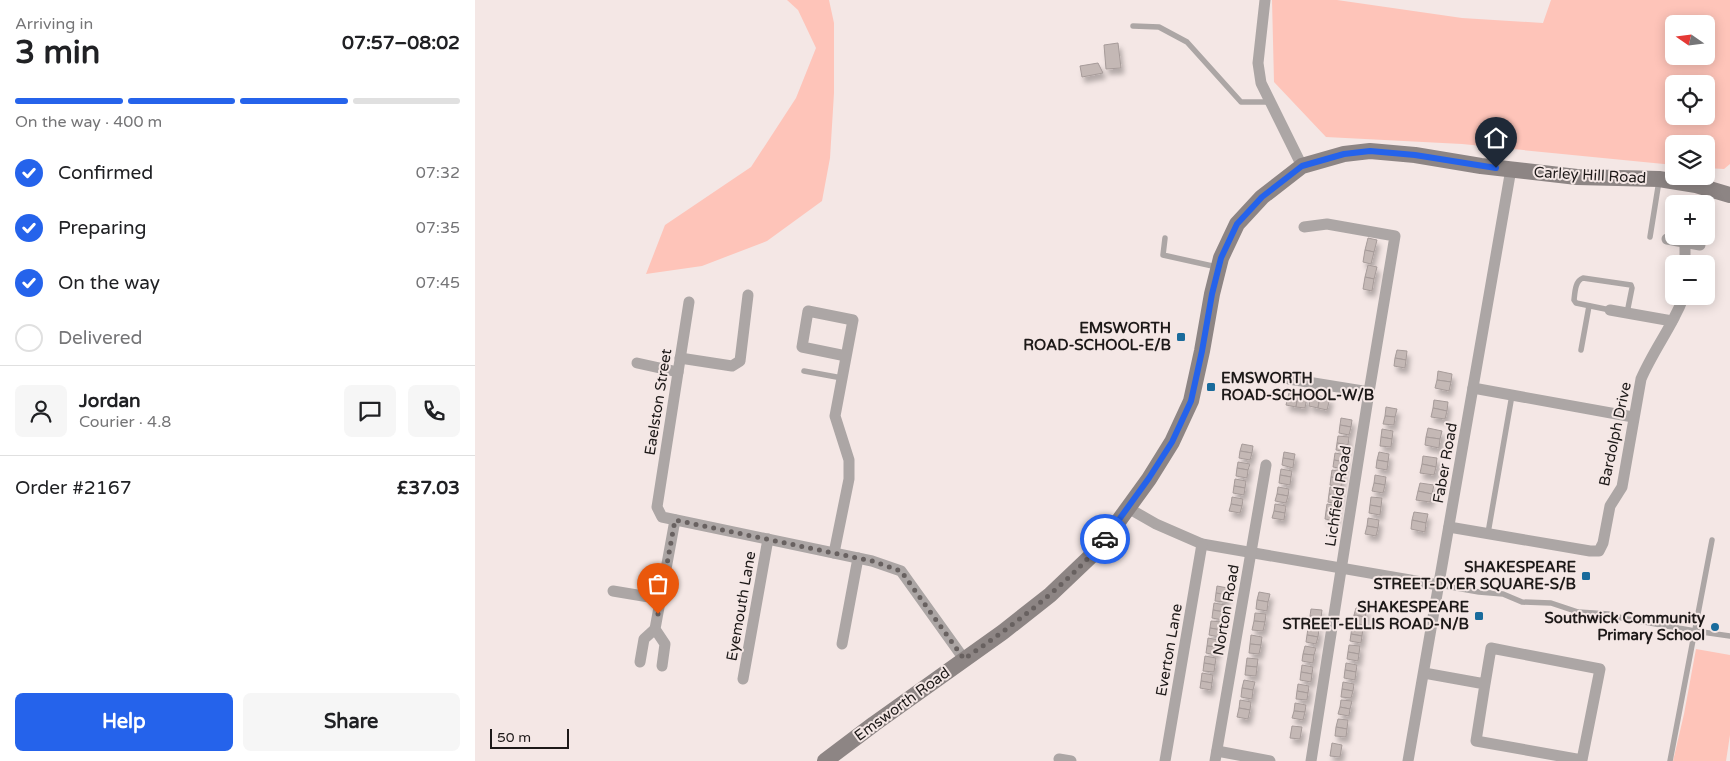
<!DOCTYPE html>
<meta charset="utf-8">
<style>
:root{--surface:#fff;--page:#f6f6f6;--text:#202124;--muted:#757577;--line:#e0e0e0;--accent:#2563eb}
body{margin:0;font-family:"Varela Round",sans-serif;background:var(--page);color:var(--text);height:100vh;display:flex;flex-direction:column;font-size:19px;white-space:nowrap}
*{box-sizing:border-box;margin:0}
p{font-size:16px;color:var(--muted)}
.icon{flex:none;width:28px;height:28px;fill:none;stroke:currentColor;stroke-width:2;stroke-linecap:round;stroke-linejoin:round}
.map{position:relative;flex:1;overflow:hidden}
.panel{display:flex;flex-direction:column;background:var(--surface);width:475px}
.panel>*{flex:none}
.needle{width:32px;rotate:284deg}
.tools{position:absolute;left:1190px;top:15px;display:grid;gap:10px}
.tools a{display:grid;place-items:center;width:50px;height:50px;border-radius:8px;background:var(--surface);box-shadow:0 2px 12px #0003;font-size:25px}
.scale{position:absolute;left:15px;bottom:12px;width:79px;box-sizing:border-box;padding-left:5px;border:2px solid #1d1918;border-top:0;font-size:14px;line-height:18px;white-space:nowrap;color:#1d1918;-webkit-text-stroke:4px #f4e7e5;paint-order:stroke}
.pin{position:absolute;display:grid;place-items:center;width:42px;height:42px;color:#fff;margin:-51px -21px;border-radius:50% 50% 50% 0;rotate:-45deg;box-shadow:0 0 5px #0007}
.pin .icon{rotate:45deg}
.courier{position:absolute;display:grid;place-items:center;width:50px;height:50px;margin:-25px;border:4px solid #2563eb;border-radius:50%;background:#fff;color:#222;box-shadow:0 1px 6px #0007}
.overview em{font-style:normal;font-weight:700}
.overview div{display:flex;flex-direction:column-reverse}
.overview{display:flex;align-items:center;justify-content:space-between;height:85px;padding:0 15px}
h1{font-size:32px;font-weight:700;line-height:38px}
.bar{display:grid;grid-template-columns:repeat(4,1fr);gap:8px 5px;align-content:center;height:60px;padding:0 15px}
.bar i{height:6px;border-radius:4px;background:var(--line)}
.bar .on{background:var(--accent)}
.bar p{grid-column:span 4}
.line{display:flex;align-items:center;gap:12px;padding:0 15px;border-top:1px solid var(--line)}
.line div{flex:1}
.round{display:grid;place-items:center;flex:none;width:52px;height:52px;border-radius:8px;background:var(--page)}
ol{padding:0 15px;list-style:none}
li{display:flex;align-items:center;gap:15px;height:55px}
li p{margin-inline-start:auto}
li .icon{padding:5px;border-radius:50%;background:var(--accent);color:#fff;stroke-width:4}
li:last-child{color:var(--muted)}
li i{width:28px;height:28px;border:2px solid var(--line);border-radius:50%}
.button{display:flex;gap:10px;margin-top:auto;padding:10px 15px}
.button a{flex:1;height:58px;border-radius:8px;background:var(--accent);color:#fff;font-size:20px;font-weight:700;line-height:58px;text-align:center}
.button a+a{background:var(--page);color:var(--text)}
main{display:flex;flex:1;min-height:0}
.map>svg:first-child{display:block}
.green{fill:#fec4b9;fill-rule:evenodd}
.building{fill:#c4b8b5;stroke:#a69b99;filter:url(#shadow)}
.lines{fill:none;stroke-linecap:round;stroke-linejoin:round}
.lane{stroke:#aca6a5;stroke-width:5.5}
.street{stroke:#aca6a5;stroke-width:11}
.secondary{stroke:#8d8584;stroke-width:16}
.done{stroke:#686160;stroke-width:5;stroke-dasharray:0 9}
.route{stroke:#2563eb;stroke-width:6}
.poi-dot{fill:#196b9c;stroke:#f4e7e5;stroke-width:2}
.labels{text-anchor:middle;dominant-baseline:central;stroke-width:4;stroke-linejoin:round;paint-order:stroke}
.street-label{font-size:15px;fill:#1d1918;stroke:#f4e7e5}
.poi-label{font-size:15px;font-weight:bold;fill:#1d1918;stroke:#f4e7e5;text-anchor:end}
</style>
<main>
<section class="panel">
<div class="overview"><div><h1>3 min</h1><p>Arriving in</p></div><em>07:57–08:02</em></div>
<div class="bar"><i class="on"></i><i class="on"></i><i class="on"></i><i></i><p>On the way · 400 m</p></div>
<ol>
<li><svg class="icon" aria-label="check" viewBox="0 0 24 24"><path d="M5 12l5 5 9-10"/></svg>Confirmed<p>07:32</p></li>
<li><svg class="icon" aria-label="check" viewBox="0 0 24 24"><path d="M5 12l5 5 9-10"/></svg>Preparing<p>07:35</p></li>
<li><svg class="icon" aria-label="check" viewBox="0 0 24 24"><path d="M5 12l5 5 9-10"/></svg>On the way<p>07:45</p></li>
<li><i></i>Delivered</li>
</ol>
<div class="line" style="height:90px"><a class="round"><svg class="icon" aria-label="person" viewBox="0 0 24 24"><circle cx="12" cy="8" r="4"/><path d="M4 21q1-7 8-7t8 7"/></svg></a><div><b>Jordan</b><p>Courier · 4.8</p></div><a class="round"><svg class="icon" aria-label="chat" viewBox="0 0 24 24"><path d="M4 5h16v11H9l-5 4z"/></svg></a><a class="round"><svg class="icon" aria-label="phone" viewBox="0 0 24 24"><path d="M5 4h4l2 5-3 2q2 4 5 5l2-3 5 2v4C11 20 4 13 5 4z"/></svg></a></div>
<div class="line" style="height:65px"><div>Order #2167</div><b>£37.03</b></div>
<div class="button"><a>Help</a><a>Share</a></div>
</section>
<div class="map">
<svg width="1255" height="761" viewBox="0 0 1255 761">
<defs>
<filter id="shadow"><feDropShadow dx="3" dy="5.5" stdDeviation="2.5" flood-color="#0004"/></filter>
</defs>
<rect width="100%" height="100%" fill="#f4e7e5"/>
<g class="green">
<path d="M312 0H354L359 23V93L355 158 347 201 292 241 227 266 171 274 190 225 276 167 321 98 341 48 323 10Z"/>
<path d="M797 0H862L987 18 1068 23 1076 0H1255V164L1249 169 1231 168V144H1199V165L987 144 851 137 799 82ZM1199 24H1231V56H1199ZM1199 84H1231V116H1199Z"/>
<path d="M1221 649 1255 655V735L1251 761H1198L1209 714Z"/>
</g>
<g class="building">
<path d="M643 43 646 68 631 69 629 45Z"/>
<path d="M623 63 628 73 607 77 605 66Z"/>
<path d="M893 238 902 240 899 252 890 250Z"/>
<path d="M890 250 899 252 896 264 888 262Z"/>
<path d="M893 265 902 267 899 279 890 277Z"/>
<path d="M890 277 899 279 897 291 888 289Z"/>
<path d="M922 350 932 351 931 360 920 358Z"/>
<path d="M920 358 931 360 930 368 919 366Z"/>
<path d="M963 371 977 374 976 382 962 380Z"/>
<path d="M962 380 976 382 974 391 960 388Z"/>
<path d="M814 393 823 395 821 407 811 405Z"/>
<path d="M836 394 845 396 843 408 834 406Z"/>
<path d="M823 395 832 397 830 408 821 407Z"/>
<path d="M845 396 855 398 852 410 843 408Z"/>
<path d="M959 400 973 402 972 411 958 408Z"/>
<path d="M911 407 922 409 920 417 910 416Z"/>
<path d="M958 408 972 411 970 419 956 417Z"/>
<path d="M910 416 920 417 919 425 908 424Z"/>
<path d="M866 418 877 420 876 427 865 425Z"/>
<path d="M865 425 876 427 874 435 864 433Z"/>
<path d="M953 428 967 431 965 439 951 437Z"/>
<path d="M907 429 918 431 917 439 906 437Z"/>
<path d="M863 436 874 437 873 445 862 443Z"/>
<path d="M906 437 917 439 916 447 905 446Z"/>
<path d="M951 437 965 439 964 448 950 445Z"/>
<path d="M862 443 873 445 872 452 861 450Z"/>
<path d="M767 444 778 446 777 453 765 451Z"/>
<path d="M765 451 777 453 775 460 764 458Z"/>
<path d="M809 452 820 454 819 460 808 458Z"/>
<path d="M904 452 914 454 913 462 902 460Z"/>
<path d="M860 453 871 455 870 462 859 460Z"/>
<path d="M948 456 962 458 961 467 947 464Z"/>
<path d="M808 458 819 460 818 468 807 465Z"/>
<path d="M859 460 870 462 869 469 858 467Z"/>
<path d="M902 460 913 462 912 470 901 468Z"/>
<path d="M763 462 775 464 773 470 762 468Z"/>
<path d="M947 464 961 467 959 475 945 473Z"/>
<path d="M762 468 773 470 772 478 761 476Z"/>
<path d="M806 469 817 471 816 477 805 475Z"/>
<path d="M857 470 869 472 867 479 856 477Z"/>
<path d="M805 475 816 477 815 485 804 483Z"/>
<path d="M900 475 911 477 910 485 899 483Z"/>
<path d="M856 477 867 479 866 487 855 485Z"/>
<path d="M760 479 771 481 770 488 759 486Z"/>
<path d="M899 483 910 485 908 493 897 491Z"/>
<path d="M945 483 959 485 957 494 943 491Z"/>
<path d="M759 486 770 488 769 495 758 493Z"/>
<path d="M803 487 814 489 813 496 802 494Z"/>
<path d="M855 487 866 489 865 496 854 494Z"/>
<path d="M943 491 957 494 955 502 941 500Z"/>
<path d="M802 494 813 496 811 503 800 501Z"/>
<path d="M854 494 865 496 863 504 853 502Z"/>
<path d="M757 497 768 499 767 506 756 504Z"/>
<path d="M896 497 907 498 906 507 895 505Z"/>
<path d="M756 504 767 506 765 513 754 511Z"/>
<path d="M800 504 811 506 810 513 799 511Z"/>
<path d="M852 504 863 506 862 513 851 511Z"/>
<path d="M895 505 906 507 905 515 894 513Z"/>
<path d="M799 511 810 513 809 520 797 518Z"/>
<path d="M851 511 862 513 861 521 850 519Z"/>
<path d="M939 512 953 514 951 523 937 520Z"/>
<path d="M893 518 904 520 903 528 892 526Z"/>
<path d="M937 520 951 523 950 532 936 529Z"/>
<path d="M892 526 903 528 901 536 890 534Z"/>
<path d="M742 586 753 588 752 595 741 593Z"/>
<path d="M784 592 795 594 793 602 782 600Z"/>
<path d="M741 593 752 595 750 602 740 601Z"/>
<path d="M782 600 793 602 792 611 781 609Z"/>
<path d="M739 603 750 605 749 612 738 610Z"/>
<path d="M881 608 892 610 890 617 879 615Z"/>
<path d="M836 609 847 610 846 618 835 616Z"/>
<path d="M738 610 749 612 748 620 737 618Z"/>
<path d="M780 613 791 614 790 622 779 621Z"/>
<path d="M879 615 890 617 889 625 878 623Z"/>
<path d="M835 616 846 618 845 625 834 623Z"/>
<path d="M736 621 747 622 746 630 735 628Z"/>
<path d="M779 621 790 622 788 631 777 630Z"/>
<path d="M877 626 888 628 887 636 876 634Z"/>
<path d="M735 628 746 630 745 637 734 635Z"/>
<path d="M833 628 844 629 843 637 832 635Z"/>
<path d="M876 634 887 636 886 643 875 641Z"/>
<path d="M776 635 787 637 786 645 775 644Z"/>
<path d="M832 635 843 637 841 644 831 642Z"/>
<path d="M733 638 744 640 743 647 732 646Z"/>
<path d="M775 644 786 645 784 654 774 653Z"/>
<path d="M874 645 885 646 884 654 873 652Z"/>
<path d="M732 646 743 647 741 655 731 653Z"/>
<path d="M830 646 841 648 839 655 828 654Z"/>
<path d="M873 652 884 654 883 661 872 659Z"/>
<path d="M828 654 839 655 838 663 827 661Z"/>
<path d="M730 656 741 658 740 665 729 663Z"/>
<path d="M772 658 783 659 782 667 771 666Z"/>
<path d="M729 663 740 665 739 672 728 671Z"/>
<path d="M871 663 882 665 881 672 870 670Z"/>
<path d="M827 665 838 667 837 674 826 672Z"/>
<path d="M771 666 782 667 781 676 770 675Z"/>
<path d="M870 670 881 672 880 680 869 678Z"/>
<path d="M826 672 837 674 836 682 825 680Z"/>
<path d="M727 673 738 675 737 683 726 681Z"/>
<path d="M769 680 780 682 778 690 767 688Z"/>
<path d="M726 681 737 683 736 690 725 688Z"/>
<path d="M868 682 879 684 878 691 867 689Z"/>
<path d="M823 684 834 686 833 693 822 691Z"/>
<path d="M767 688 778 690 777 699 766 697Z"/>
<path d="M867 689 878 691 876 698 866 697Z"/>
<path d="M822 691 833 693 832 700 821 699Z"/>
<path d="M765 700 776 702 775 710 764 708Z"/>
<path d="M866 700 877 701 875 709 865 707Z"/>
<path d="M820 703 831 705 830 712 819 711Z"/>
<path d="M865 707 875 709 874 716 863 714Z"/>
<path d="M764 708 775 710 773 719 762 717Z"/>
<path d="M819 711 830 712 828 720 817 718Z"/>
<path d="M863 719 873 720 872 729 861 727Z"/>
<path d="M817 726 827 727 825 739 815 738Z"/>
<path d="M861 727 872 729 871 737 860 736Z"/>
<path d="M857 743 867 745 865 757 855 756Z"/>
</g>
<g class="lines">
<g class="lane">
<path d="M658 26 684 27 712 42 766 102H796"/>
<path d="M1175 237 1184 181"/>
<path d="M690 238 688 255 742 267"/>
<path d="M1135 310 1101 303 1099 300C1100 292 1100 281 1108 278L1156 285 1157 288 1152 313"/>
<path d="M1106 350 1114 306"/>
<path d="M329 371 367 378"/>
<path d="M1013 533 1037 395"/>
<path d="M964 585 1004 592 1028 594 1047 602 1076 603 1103 612 1134 614 1147 618 1220 631 1255 636"/>
<path d="M1195 761 1237 540"/>
</g>
<g class="street">
<path d="M790 0 783 63 786 83 827 166"/>
<path d="M829 227 852 224 920 236 894 392 836 761"/>
<path d="M1192 239 1225 245"/>
<path d="M1210 243V264"/>
<path d="M214 302 182 507 187 517 397 561 426 571 489 659"/>
<path d="M1135 310 1197 321"/>
<path d="M205 358 257 366 265 361 273 295"/>
<path d="M162 363 203 372"/>
<path d="M814 379 894 392"/>
<path d="M998 388 1158 417"/>
<path d="M653 508 681 524 727 544 964 585"/>
<path d="M974 527 1115 551H1124L1128 543 1135 506 1147 487 1166 379C1175 358 1188 339 1199 318 1202 311 1207 304 1208 296"/>
<path d="M359 553 374 479V460L360 416 378 320 333 311 327 347 371 356"/>
<path d="M138 591 186 599"/>
<path d="M367 644 383 558"/>
<path d="M165 662 169 639 180 629"/>
<path d="M187 666 190 644 180 629 200 520"/>
<path d="M949 673 1010 684 1016 648 1125 669 1107 760 1001 741 1010 684"/>
<path d="M268 679 293 539"/>
<path d="M742 751 795 761"/>
<path d="M584 759 596 761"/>
<path d="M690 761 727 544"/>
<path d="M740 761 791 465"/>
<path d="M933 761 1036 169"/>
</g>
<path class="secondary" d="M350 761 399 724 528 632 575 595 615 557 645 519 674 479 697 442 716 401 727 351 737 294 746 258 762 224 787 197 827 166 869 154 895 151 940 155 1006 166 1102 177 1184 179 1221 185 1255 195"/>
</g>
<g class="lines">
<path class="done" d="M183 614 200 520 397 561 426 571 489 659C540 624 590 587 630 539"/>
<path class="route" d="M630 539 674 478 697 442 716 401 727 351 737 294 746 258 762 224 787 197 827 166 869 154 895 151 940 155 1021 168"/>
</g>
<g class="poi-dot">
<rect x="701" y="332" width="10" height="10" rx="2.5"/>
<rect x="731" y="382" width="10" height="10" rx="2.5"/>
<rect x="1106" y="571" width="10" height="10" rx="2.5"/>
<rect x="999" y="611" width="10" height="10" rx="2.5"/>
<circle cx="1240" cy="627" r="5"/>
</g>
<g class="labels">
<g class="street-label">
<text transform="translate(1115 175) rotate(3)">Carley Hill Road</text>
<text transform="translate(183 402) rotate(-81)">Eaelston Street</text>
<text transform="translate(1140 434) rotate(-78)">Bardolph Drive</text>
<text transform="translate(970 463) rotate(-80)">Faber Road</text>
<text transform="translate(863 496) rotate(-81)">Lichfield Road</text>
<text transform="translate(266 606) rotate(-80)">Eyemouth Lane</text>
<text transform="translate(751 610) rotate(-80)">Norton Road</text>
<text transform="translate(694 650) rotate(-80)">Everton Lane</text>
<text transform="translate(427 704) rotate(-36)">Emsworth Road</text>
</g>
<g class="poi-label">
<text x="696" y="328">EMSWORTH<tspan x="696" dy="17">ROAD-SCHOOL-E/B</tspan></text>
<text x="746" y="378" text-anchor="start">EMSWORTH<tspan x="746" dy="17">ROAD-SCHOOL-W/B</tspan></text>
<text x="1101" y="567">SHAKESPEARE<tspan x="1101" dy="17">STREET-DYER SQUARE-S/B</tspan></text>
<text x="994" y="607">SHAKESPEARE<tspan x="994" dy="17">STREET-ELLIS ROAD-N/B</tspan></text>
<text x="1230" y="618">Southwick Community<tspan x="1230" dy="17">Primary School</tspan></text>
</g>
</g>
</svg>
<div class="tools">
<a><svg class="needle" viewBox="-14 -14 28 28"><path d="M0-13l5 13h-10z" fill="#e53935"/><path d="M0 13l5-13h-10z" fill="#757577"/></svg></a>
<a><svg class="icon" aria-label="locate" viewBox="0 0 24 24"><circle cx="12" cy="12" r="6"/><path d="M12 2v4M12 18v4M2 12h4M18 12h4"/></svg></a>
<a><svg class="icon" aria-label="layers" viewBox="0 0 24 24"><path d="M12 4l9 5-9 5-9-5zM3 14l9 5 9-5"/></svg></a>
<a>+</a>
<a>−</a>
</div>
<div class="scale">50 m</div>
<div class="pin" style="left:183px;top:614px;background:#ea580c"><svg class="icon" aria-label="bag" viewBox="0 0 24 24"><path d="M5 8h14l-1 12H6zM9 8a3 3 0 0 1 6 0"/></svg></div>
<div class="pin" style="left:1021px;top:168px;background:#1f2937"><svg class="icon" aria-label="home" viewBox="0 0 24 24"><path d="M3 11l9-7 9 7M6 9v11h12V9"/></svg></div>
<div class="courier" style="left:630px;top:539px"><svg class="icon" aria-label="car" viewBox="0 0 24 24"><path d="M5 17H2v-5l4-1 3-4h7l3 4 3 1v5h-3M9 17h6M6 11h13"/><circle cx="7" cy="17" r="2"/><circle cx="17" cy="17" r="2"/></svg></div>
</div>
</main>
